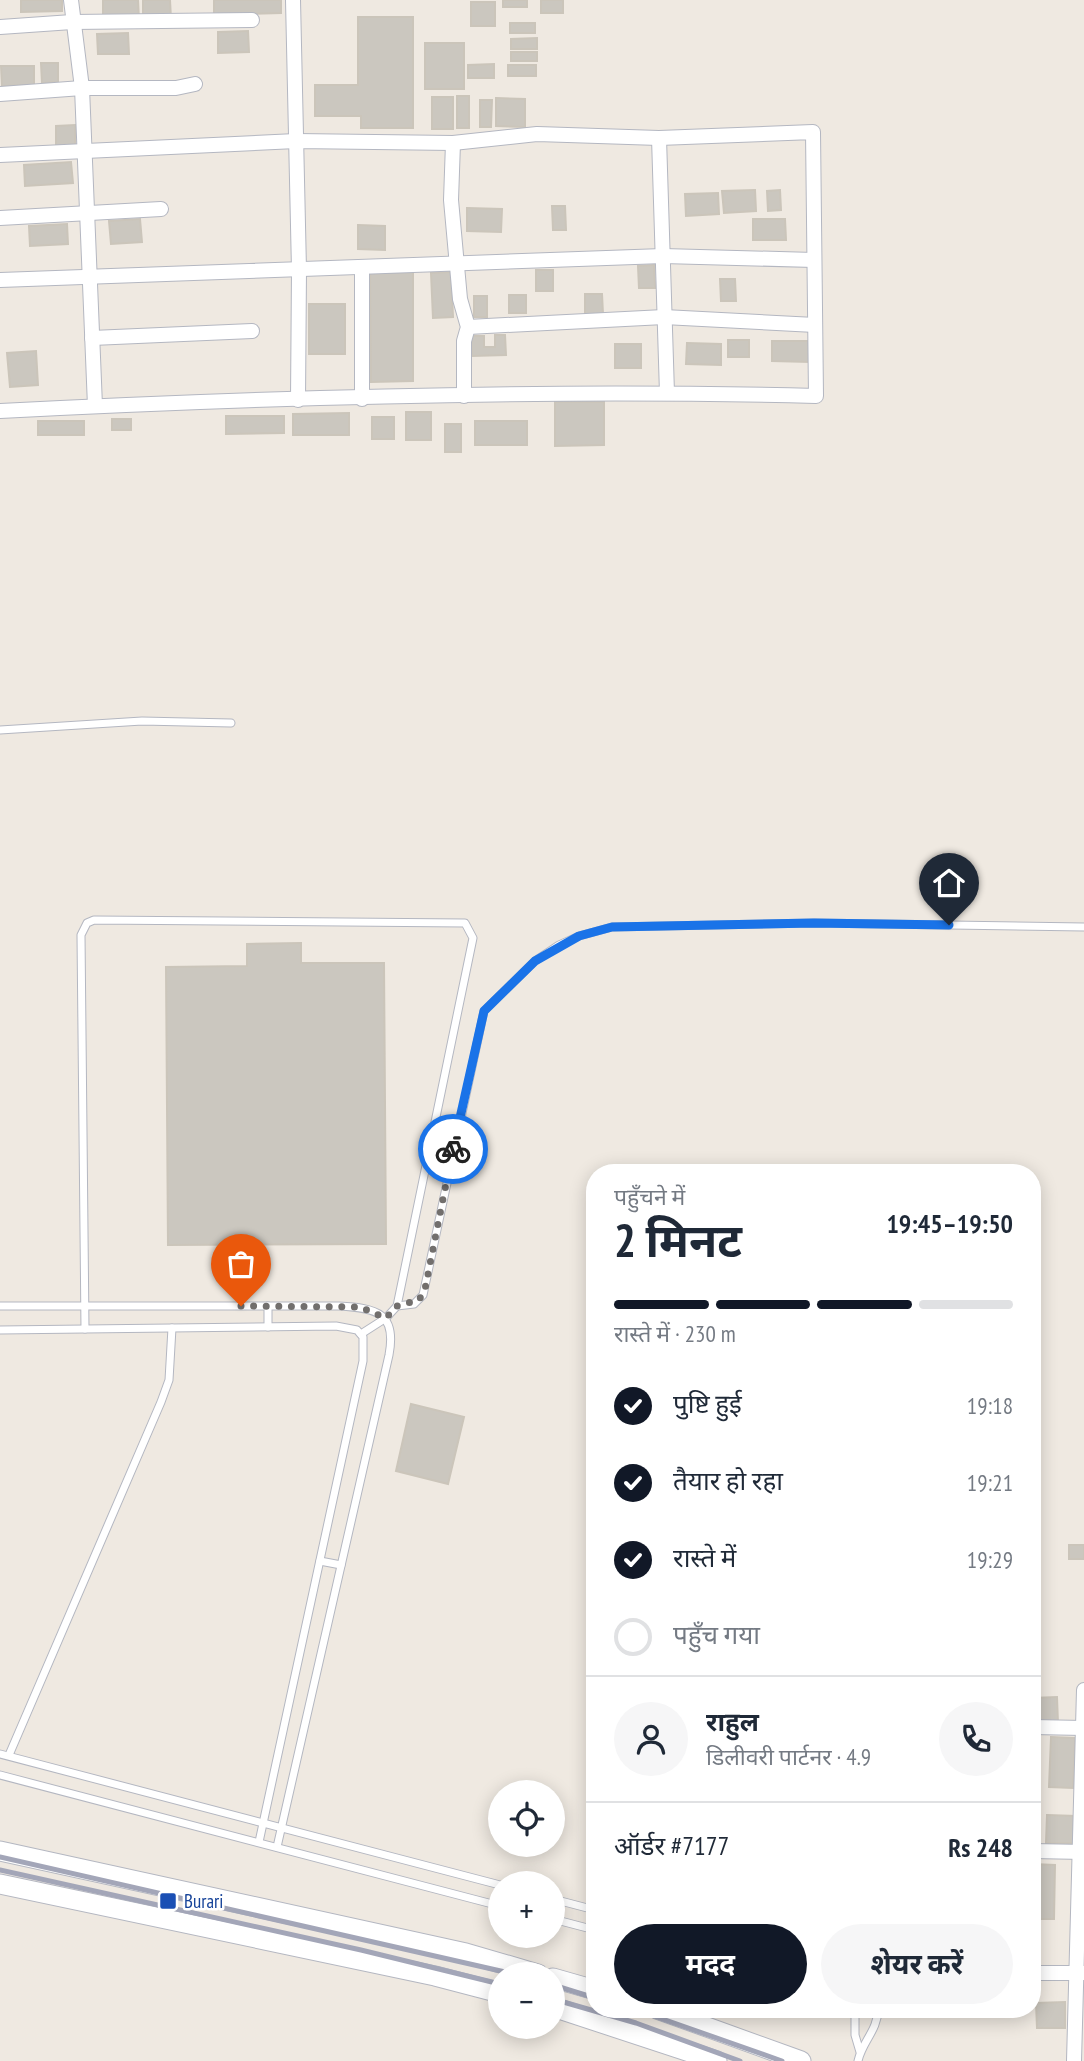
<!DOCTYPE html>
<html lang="hi">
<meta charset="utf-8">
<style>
:root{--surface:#fff;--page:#f6f6f7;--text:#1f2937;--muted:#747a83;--line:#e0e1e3;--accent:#111827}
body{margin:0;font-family:"PT Sans Narrow","Noto Sans Devanagari",sans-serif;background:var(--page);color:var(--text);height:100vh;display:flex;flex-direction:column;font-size:26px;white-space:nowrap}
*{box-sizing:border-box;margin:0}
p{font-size:23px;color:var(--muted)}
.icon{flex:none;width:38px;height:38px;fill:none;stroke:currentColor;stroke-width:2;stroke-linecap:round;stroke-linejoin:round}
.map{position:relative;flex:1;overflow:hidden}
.sheet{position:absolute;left:586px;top:1164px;width:455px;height:854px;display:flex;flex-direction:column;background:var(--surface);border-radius:28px;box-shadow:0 4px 18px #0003}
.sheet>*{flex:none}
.fabs{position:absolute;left:488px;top:1780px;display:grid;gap:14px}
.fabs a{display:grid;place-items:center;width:77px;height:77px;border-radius:50%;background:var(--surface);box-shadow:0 4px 18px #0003;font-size:35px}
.pin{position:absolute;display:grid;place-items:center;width:60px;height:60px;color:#fff;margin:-72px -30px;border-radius:50% 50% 50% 0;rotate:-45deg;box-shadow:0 0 7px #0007}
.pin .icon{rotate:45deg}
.courier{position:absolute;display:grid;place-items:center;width:70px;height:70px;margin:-35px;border:5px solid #1a73e8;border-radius:50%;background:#fff;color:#222;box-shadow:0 2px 9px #0007}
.head em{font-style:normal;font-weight:700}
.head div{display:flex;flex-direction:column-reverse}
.head{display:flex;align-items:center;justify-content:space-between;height:119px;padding:0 28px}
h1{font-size:46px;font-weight:700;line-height:52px}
.bar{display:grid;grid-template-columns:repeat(4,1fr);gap:10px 7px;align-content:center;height:84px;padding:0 28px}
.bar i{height:9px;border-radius:5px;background:var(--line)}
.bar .selected{background:var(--accent)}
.bar p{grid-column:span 4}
.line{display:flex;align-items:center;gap:18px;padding:0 28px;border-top:2px solid var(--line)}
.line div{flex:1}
.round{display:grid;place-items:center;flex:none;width:74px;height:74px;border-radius:37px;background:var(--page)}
ol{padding:0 28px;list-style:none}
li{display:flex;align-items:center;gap:21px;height:77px}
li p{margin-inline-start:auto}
li .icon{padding:7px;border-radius:50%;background:var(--accent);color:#fff;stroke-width:4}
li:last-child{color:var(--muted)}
li i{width:38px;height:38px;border:4px solid var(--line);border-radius:50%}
.button{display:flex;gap:14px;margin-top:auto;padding:14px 28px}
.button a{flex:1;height:80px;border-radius:42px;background:var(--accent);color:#fff;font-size:28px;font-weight:700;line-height:80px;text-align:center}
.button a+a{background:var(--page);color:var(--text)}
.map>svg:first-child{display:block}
.building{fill:#cbc7bf;stroke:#cbc5ba;stroke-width:2}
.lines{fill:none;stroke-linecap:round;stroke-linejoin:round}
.lane-casing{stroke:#b4b7c1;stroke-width:9}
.street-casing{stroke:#b4b7c1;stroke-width:16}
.secondary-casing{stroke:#b4b7c1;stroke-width:21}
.lane{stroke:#fff;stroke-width:7}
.street{stroke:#fff;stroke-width:14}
.secondary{stroke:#fff;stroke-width:19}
.rail{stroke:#a3a6b8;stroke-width:5}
.done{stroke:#726f6d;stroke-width:7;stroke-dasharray:0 12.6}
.route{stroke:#1a73e8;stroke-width:9}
.transit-dot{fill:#1a4fb4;stroke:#fff;stroke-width:2.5}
.labels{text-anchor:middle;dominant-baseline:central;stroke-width:5;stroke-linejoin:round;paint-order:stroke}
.transit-label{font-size:19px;fill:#164399;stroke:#fff;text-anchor:start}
</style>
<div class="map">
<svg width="1084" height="2061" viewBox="0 0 1084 2061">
<rect width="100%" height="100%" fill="#efe9e1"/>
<g class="building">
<path d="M21 0H62V11L21 12Z"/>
<path d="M103 0H138L139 20 103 21Z"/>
<path d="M143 0H170L171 19 143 20Z"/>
<path d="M214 0H281V13L214 15Z"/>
<rect x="503" y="0" width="24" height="7"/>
<rect x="541" y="0" width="22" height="13"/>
<rect x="471" y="2" width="24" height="24"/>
<path d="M358 17H413V128H361V116H315V85H358Z"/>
<rect x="510" y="23" width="25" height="10"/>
<path d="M248 31 249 52 218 53V32Z"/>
<path d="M128 33 129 54H98L97 34Z"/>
<path d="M537 38V49H511V39Z"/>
<rect x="425" y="43" width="39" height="46"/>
<rect x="511" y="52" width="26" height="9"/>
<path d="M41 63H58V82L42 83Z"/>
<path d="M494 64V78H468V65Z"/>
<rect x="508" y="65" width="28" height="11"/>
<path d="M1 66H34V85L2 86Z"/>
<rect x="457" y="96" width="12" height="32"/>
<rect x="432" y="97" width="21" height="32"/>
<path d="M496 98 525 99V127L496 126Z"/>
<path d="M480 100H492L491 127H480Z"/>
<path d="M75 125V148H56V126Z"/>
<path d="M71 162 73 183 25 186 24 165Z"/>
<path d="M755 190 756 211 724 213 722 191Z"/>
<path d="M780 190 781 210 768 211 767 191Z"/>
<path d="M718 193 719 214 686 216 685 194Z"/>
<path d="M552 206H565L566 230H553Z"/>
<path d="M467 208 502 209 501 232 467 231Z"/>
<path d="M140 219 142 242 111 244 109 221Z"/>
<path d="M753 219H785L786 240H753Z"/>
<path d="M67 224 68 244 30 246 29 226Z"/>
<path d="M358 225 385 226V250L358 249Z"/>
<path d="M654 265 655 288H639L638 266Z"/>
<rect x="536" y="270" width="17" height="21"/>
<path d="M413 272V381L371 382 370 273Z"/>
<path d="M451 272 453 317 433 318 431 273Z"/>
<path d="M720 279H735L736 301H721Z"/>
<path d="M585 294H602L603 314H585Z"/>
<rect x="509" y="295" width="17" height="18"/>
<rect x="474" y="296" width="13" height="21"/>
<rect x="309" y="304" width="36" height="50"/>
<path d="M495 335H505L506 355 472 356 471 336H484V347H495Z"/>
<rect x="728" y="340" width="21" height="17"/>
<path d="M772 341H810V362L772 361Z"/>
<path d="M687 343 721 344V365L686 364Z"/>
<rect x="615" y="344" width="26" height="24"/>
<path d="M36 351 38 385 10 387 7 353Z"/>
<path d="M555 402H604V445L555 446Z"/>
<rect x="406" y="412" width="25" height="28"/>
<path d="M349 413V435H293V414Z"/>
<path d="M226 416H284V433L226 434Z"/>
<rect x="372" y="417" width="22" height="22"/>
<rect x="112" y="419" width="19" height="11"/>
<rect x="38" y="421" width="46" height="14"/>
<rect x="475" y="421" width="52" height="24"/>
<rect x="445" y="424" width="16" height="28"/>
<path d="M301 943V963H384L386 1244 168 1245 166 967 247 966V944Z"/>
<path d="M411 1404 464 1417 448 1484 396 1471Z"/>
<rect x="1069" y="1545" width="15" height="14"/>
<path d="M1057 1697 1058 1723H1032V1698Z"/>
<path d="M1051 1737 1075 1738 1073 1788 1049 1787Z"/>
<path d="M1047 1815 1076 1816 1075 1843H1046Z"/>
<path d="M1032 1864 1055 1865 1054 1919H1032Z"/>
<path d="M1065 2002V2028H1037L1036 2003Z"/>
</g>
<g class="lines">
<g class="lane-casing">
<g id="lane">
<path d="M0 730 142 721 231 723"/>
<path d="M0 1306H339C377 1308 397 1313 389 1355L277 1847"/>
<path d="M268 1306V1327"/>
<path d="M397 1306 414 1304 423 1295 484 1011 535 961 559 945 579 936 612 927 814 923 1084 927"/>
<path d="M85 1329 81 935 87 923 94 920 465 923 473 938 397 1306 386 1318 361 1334"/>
<path d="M0 1330 336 1326 357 1330 363 1337V1361L259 1842"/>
<path d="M320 1561 341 1565"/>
<path d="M0 1754 500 1885"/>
<path d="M9 1755 161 1402 169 1380 172 1328"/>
<path d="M0 1775 500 1906"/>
<path d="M553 1899 595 1910"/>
<path d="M553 1919 595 1930"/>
<path d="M855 2009V2035L860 2052"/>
<path d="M858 2061C862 2042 878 2030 878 2009"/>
</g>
</g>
<g class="street-casing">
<g id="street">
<path d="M71 0 82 88 95 406"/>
<path d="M293 0 299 270 298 400"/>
<path d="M0 27 72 22 252 20"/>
<path d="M0 94 82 88H176L195 84"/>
<path d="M659 138 667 393"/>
<path d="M453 143 451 200 460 299 468 327 464 341V396"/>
<path d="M0 155 296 141 453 143 537 134 659 138 813 132 816 396C544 389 271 397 0 411"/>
<path d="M0 218 161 209"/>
<path d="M362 269V399"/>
<path d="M0 280 663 256 814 260"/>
<path d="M468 327 664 317 815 325"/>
<path d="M92 338 252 331"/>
<path d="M1032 1727 1084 1728"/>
<path d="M1032 1851 1084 1852"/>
<path d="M1032 1973H1084"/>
<path d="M1074 2061 1084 1690"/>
</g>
</g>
<g class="secondary-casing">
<g id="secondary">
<path d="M0 1851 466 1953 538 1974"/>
<path d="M0 1884 435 1976 500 1993"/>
<path d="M553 1978 595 1990"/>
<path d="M553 2007 717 2061"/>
<path d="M657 2009 801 2061"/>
</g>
</g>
<use href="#lane" class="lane"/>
<use href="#street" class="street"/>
<use href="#secondary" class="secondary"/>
<g class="rail">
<path d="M0 1857 514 1974"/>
<path d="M0 1870 361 1950 500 1984"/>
<path d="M553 1985 595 1998"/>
<path d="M553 1999 636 2023 740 2061"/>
<path d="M634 2009 782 2061"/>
</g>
</g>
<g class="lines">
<path class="done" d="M241 1306 360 1307 386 1318 397 1306 419 1300 425 1289 453 1149"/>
<path class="route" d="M453 1149 484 1011 535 961 579 936 612 927 814 923 949 925"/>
</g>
<rect class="transit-dot" x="159" y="1892" width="18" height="18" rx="3.5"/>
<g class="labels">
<g class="transit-label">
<text x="184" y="1901">Burari</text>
</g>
</g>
</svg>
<div class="fabs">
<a><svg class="icon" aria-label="locate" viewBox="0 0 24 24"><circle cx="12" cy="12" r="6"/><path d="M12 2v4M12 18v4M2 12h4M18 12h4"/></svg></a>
<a>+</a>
<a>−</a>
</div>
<div class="pin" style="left:241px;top:1306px;background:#ea580c"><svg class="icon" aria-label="bag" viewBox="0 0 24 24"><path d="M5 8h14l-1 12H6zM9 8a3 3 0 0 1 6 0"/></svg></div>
<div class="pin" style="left:949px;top:925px;background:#1f2937"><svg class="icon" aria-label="home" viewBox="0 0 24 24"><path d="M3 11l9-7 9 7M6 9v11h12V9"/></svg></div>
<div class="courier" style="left:453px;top:1149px"><svg class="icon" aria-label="bike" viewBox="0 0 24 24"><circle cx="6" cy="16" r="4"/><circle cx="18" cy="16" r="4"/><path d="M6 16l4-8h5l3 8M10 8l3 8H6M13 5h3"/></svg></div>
<section class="sheet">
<div class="head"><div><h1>2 मिनट</h1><p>पहुँचने में</p></div><em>19:45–19:50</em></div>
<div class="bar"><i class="selected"></i><i class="selected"></i><i class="selected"></i><i></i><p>रास्ते में · 230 m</p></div>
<ol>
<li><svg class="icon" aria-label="check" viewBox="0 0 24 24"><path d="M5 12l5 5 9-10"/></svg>पुष्टि हुई<p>19:18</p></li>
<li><svg class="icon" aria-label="check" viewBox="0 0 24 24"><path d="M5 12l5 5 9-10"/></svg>तैयार हो रहा<p>19:21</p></li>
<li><svg class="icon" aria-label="check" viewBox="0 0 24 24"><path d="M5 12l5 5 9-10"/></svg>रास्ते में<p>19:29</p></li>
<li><i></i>पहुँच गया</li>
</ol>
<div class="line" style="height:126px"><a class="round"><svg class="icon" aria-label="person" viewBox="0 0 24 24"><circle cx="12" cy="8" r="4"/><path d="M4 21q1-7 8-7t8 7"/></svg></a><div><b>राहुल</b><p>डिलीवरी पार्टनर · 4.9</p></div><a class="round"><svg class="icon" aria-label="phone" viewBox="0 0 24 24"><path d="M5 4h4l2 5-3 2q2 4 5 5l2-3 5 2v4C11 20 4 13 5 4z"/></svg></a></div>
<div class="line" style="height:91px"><div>ऑर्डर #7177</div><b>Rs 248</b></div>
<div class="button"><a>मदद</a><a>शेयर करें</a></div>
</section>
</div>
